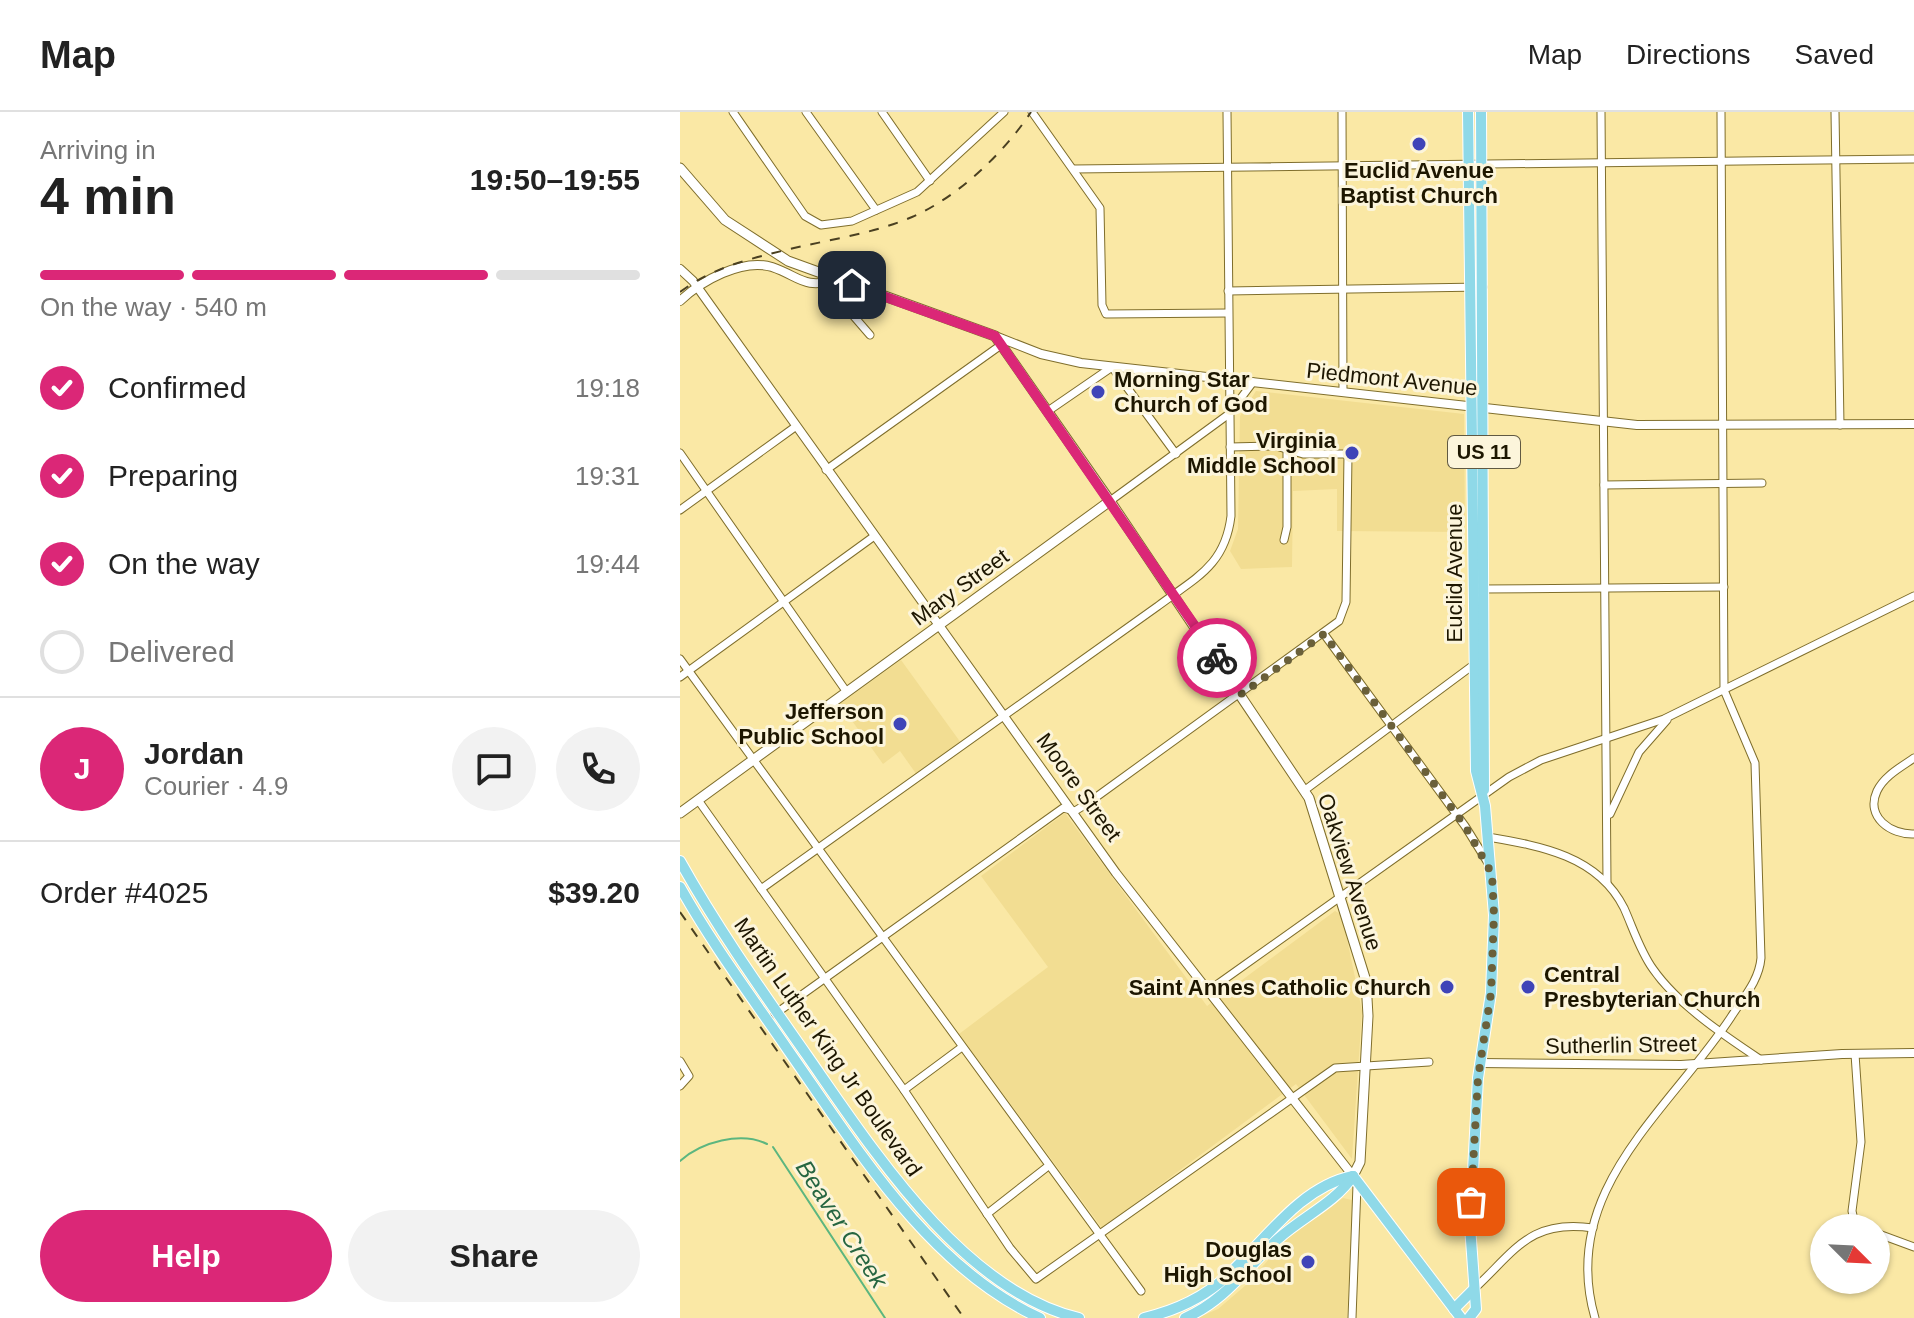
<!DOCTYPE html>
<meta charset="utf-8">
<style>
:root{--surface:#fff;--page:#f2f2f2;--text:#222;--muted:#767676;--line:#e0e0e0;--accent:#db2777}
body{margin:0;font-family:Arial,sans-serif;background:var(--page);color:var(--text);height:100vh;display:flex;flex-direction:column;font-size:30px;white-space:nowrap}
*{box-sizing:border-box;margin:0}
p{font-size:26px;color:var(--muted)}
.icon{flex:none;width:44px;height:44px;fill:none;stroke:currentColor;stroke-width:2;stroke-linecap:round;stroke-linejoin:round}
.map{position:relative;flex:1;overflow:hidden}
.sheet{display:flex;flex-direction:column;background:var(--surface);width:680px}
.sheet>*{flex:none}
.needle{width:52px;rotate:114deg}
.fabs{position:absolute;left:1130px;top:1102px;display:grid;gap:16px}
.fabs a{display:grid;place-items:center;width:80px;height:80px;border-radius:50%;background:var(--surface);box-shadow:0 2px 6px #0004;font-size:40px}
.pin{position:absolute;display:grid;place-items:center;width:68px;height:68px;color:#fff;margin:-34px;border-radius:16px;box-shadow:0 4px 12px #0006}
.courier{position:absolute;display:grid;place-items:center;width:80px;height:80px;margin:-40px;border:6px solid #db2777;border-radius:50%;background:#fff;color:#222;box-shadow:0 2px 10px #0007}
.headline em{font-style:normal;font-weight:700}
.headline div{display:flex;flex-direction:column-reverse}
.headline{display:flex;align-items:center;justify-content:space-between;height:136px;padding:0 40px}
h1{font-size:52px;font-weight:700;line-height:60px}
.bar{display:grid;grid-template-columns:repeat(4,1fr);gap:12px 8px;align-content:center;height:96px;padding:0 40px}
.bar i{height:10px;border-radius:6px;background:var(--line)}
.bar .on{background:var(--accent)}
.bar p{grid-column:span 4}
.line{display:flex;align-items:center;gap:20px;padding:0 40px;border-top:2px solid var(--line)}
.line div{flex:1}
.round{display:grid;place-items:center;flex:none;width:84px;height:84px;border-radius:42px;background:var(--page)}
ol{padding:0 40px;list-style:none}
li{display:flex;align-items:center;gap:24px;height:88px}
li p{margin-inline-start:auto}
li .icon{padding:8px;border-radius:50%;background:var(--accent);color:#fff;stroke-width:4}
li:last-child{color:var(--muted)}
li i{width:44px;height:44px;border:4px solid var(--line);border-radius:50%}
.primary-button{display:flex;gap:16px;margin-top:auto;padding:16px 40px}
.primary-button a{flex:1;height:92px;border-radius:48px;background:var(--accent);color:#fff;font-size:32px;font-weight:700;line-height:92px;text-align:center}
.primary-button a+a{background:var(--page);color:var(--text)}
header{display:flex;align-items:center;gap:48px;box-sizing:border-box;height:112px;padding:0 40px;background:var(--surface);border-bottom:2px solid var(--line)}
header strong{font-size:38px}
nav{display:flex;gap:44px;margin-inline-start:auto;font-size:28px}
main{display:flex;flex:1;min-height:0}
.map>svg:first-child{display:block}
.built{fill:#f2dd92}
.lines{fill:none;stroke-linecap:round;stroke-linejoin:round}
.stream{stroke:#5cb67f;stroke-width:2}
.minor-casing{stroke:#7f6e2c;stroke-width:9}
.tertiary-casing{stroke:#7f6e2c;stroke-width:10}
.secondary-casing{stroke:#7f6e2c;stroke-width:11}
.primary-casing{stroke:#fff;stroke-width:12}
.minor{stroke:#fff;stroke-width:7}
.tertiary{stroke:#fff;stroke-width:8}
.secondary{stroke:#fff;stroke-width:9}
.primary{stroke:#8fd9e8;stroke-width:10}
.rail{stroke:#4a4021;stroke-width:2;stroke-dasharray:10 10;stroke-linecap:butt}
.done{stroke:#6a603a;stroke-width:8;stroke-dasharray:0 14.4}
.route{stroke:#db2777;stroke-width:10}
.poi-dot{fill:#3f44b8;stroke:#fcf5db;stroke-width:3}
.labels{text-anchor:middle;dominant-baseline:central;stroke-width:6;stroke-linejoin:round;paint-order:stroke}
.shield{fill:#fcf5db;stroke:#605942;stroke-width:2}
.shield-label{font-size:20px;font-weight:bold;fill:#1d1600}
.poi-label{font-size:22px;font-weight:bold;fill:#1d1600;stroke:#fcf5db;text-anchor:end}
.street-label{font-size:22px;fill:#1d1600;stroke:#fcf5db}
.water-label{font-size:24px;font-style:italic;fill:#266641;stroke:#fcf5db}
</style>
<header>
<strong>Map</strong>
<nav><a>Map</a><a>Directions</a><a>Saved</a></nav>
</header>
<main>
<section class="sheet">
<div class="headline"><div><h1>4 min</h1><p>Arriving in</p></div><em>19:50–19:55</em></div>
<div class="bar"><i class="on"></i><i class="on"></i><i class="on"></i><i></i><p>On the way · 540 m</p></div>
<ol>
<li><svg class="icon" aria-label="check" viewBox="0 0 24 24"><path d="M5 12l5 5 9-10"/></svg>Confirmed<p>19:18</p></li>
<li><svg class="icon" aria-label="check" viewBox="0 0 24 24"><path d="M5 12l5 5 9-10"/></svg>Preparing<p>19:31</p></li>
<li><svg class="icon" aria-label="check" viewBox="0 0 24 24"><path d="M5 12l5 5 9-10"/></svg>On the way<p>19:44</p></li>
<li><i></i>Delivered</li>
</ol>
<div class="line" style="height:144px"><b class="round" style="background:var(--accent);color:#fff">J</b><div><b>Jordan</b><p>Courier · 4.9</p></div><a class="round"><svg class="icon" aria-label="chat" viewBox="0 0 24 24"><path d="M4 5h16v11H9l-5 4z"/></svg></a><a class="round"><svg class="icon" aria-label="phone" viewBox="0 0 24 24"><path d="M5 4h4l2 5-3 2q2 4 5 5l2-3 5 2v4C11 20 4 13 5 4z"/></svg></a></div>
<div class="line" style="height:104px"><div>Order #4025</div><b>$39.20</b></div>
<div class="primary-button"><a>Help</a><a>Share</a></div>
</section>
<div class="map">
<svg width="1234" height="1206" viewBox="0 0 1234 1206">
<rect width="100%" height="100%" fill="#fae8a5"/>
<g class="built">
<path d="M576 279 784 302 785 420 657 419V377L613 379 612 455 561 457 550 439 558 417 560 304Z"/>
<path d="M221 548 281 631 237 663 220 639 203 652 160 592Z"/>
<path d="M385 701 527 894 655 799 662 803 682 899 672 1047 616 972 422 1116 279 922 368 855 301 764Z"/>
<path d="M663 1086 672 1088 674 1093 667 1206H517L538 1197 566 1173 607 1127Z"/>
</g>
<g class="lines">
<g class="stream">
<path d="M93 1035 205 1206"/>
<path d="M0 1049C21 1030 61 1019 87 1032"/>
</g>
<g class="minor-casing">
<g id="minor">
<path d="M53 0 125 104 141 113 172 109 237 80 324 0"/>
<path d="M126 0 196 98"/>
<path d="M202 0 250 69"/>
<path d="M352 0 420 96 422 193 426 202 548 201"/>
<path d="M662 0 663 280"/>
<path d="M921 0 927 770"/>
<path d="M1155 0 1160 313"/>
<path d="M394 57 1234 47"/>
<path d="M145 171 190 223"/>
<path d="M548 179 803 175"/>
<path d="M368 299 432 255 496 342"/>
<path d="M0 341 166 579"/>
<path d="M146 358 321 233"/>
<path d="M924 373 1082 371"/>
<path d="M430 389 549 302 573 270"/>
<path d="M0 398 115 315"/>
<path d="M604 428 607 415V336"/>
<path d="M802 477 1044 475"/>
<path d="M644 522 785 714 808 751"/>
<path d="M0 547 461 1179"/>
<path d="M0 565 193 425"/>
<path d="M1234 646C1221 655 1204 664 1197 679 1185 705 1211 723 1234 722"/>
<path d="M625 678 796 551"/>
<path d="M18 688 224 978 330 1136 356 1167 655 956 749 950"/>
<path d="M930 702 959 640 987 608"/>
<path d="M808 725C861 734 918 744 944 796 953 816 960 839 973 857 998 893 1045 924 1081 948"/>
<path d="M81 777 478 494C515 466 545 454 551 404L547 0"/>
<path d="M528 879 829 665 861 648 984 607 1234 484"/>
<path d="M95 902 383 696 395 699 408 691 659 509 666 490 668 342H623L596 334 550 335"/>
<path d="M1175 942 1181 1030 1172 1099 1174 1108 1182 1116"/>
<path d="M0 949 9 964 0 974"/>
<path d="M224 978 282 935"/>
<path d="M307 1102 367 1055"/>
<path d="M1196 1121 1234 1135"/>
<path d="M794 1177C836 1138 850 1107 913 1116"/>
<path d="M672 1206 677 1073"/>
<path d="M915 1206C878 1079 989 999 1051 905 1063 886 1079 869 1081 846L1075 651 1044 578 1041 0"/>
</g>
</g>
<g class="tertiary-casing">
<g id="tertiary">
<path d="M0 157 13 169 436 761 673 1064"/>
<path d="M0 189C21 169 62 146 92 155 121 165 122 177 157 168"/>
<path d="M315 224 361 242 401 251 957 313 1234 312"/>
<path d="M800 951 1001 953 1162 942 1234 941"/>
</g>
</g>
<g class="secondary-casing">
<g id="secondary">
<path d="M0 56 45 108 108 149 315 224 430 389 629 686 686 869 688 904 680 1050 673 1064"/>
<path d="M0 701 430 389"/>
</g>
</g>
<g class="primary-casing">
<g id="primary">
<path d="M788 0 796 659 805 694 814 803 811 881 798 966 790 1114 796 1197 789 1206"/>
<path d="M801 0 804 678"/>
<path d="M0 749C38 817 82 879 126 942 191 1035 282 1179 399 1206"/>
<path d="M0 775C32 832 71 884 108 938 176 1035 248 1155 360 1206"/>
<path d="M673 1064 781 1206"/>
<path d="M774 1197 794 1177"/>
<path d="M464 1206C494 1199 523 1186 546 1165 584 1130 619 1075 673 1064"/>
<path d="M505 1206C545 1189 567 1155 598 1127 622 1105 655 1091 673 1064"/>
</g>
</g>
<use href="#minor" class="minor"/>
<use href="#tertiary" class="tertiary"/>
<use href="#secondary" class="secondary"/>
<use href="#primary" class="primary"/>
<g class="rail">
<path d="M0 180C35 154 73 146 114 136 153 127 195 121 232 105 278 85 324 41 351 0"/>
<path d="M0 800 284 1206"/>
</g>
</g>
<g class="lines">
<path class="done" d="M537 546 562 582 644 522 785 714 812 762 814 803 811 881 798 966 791 1090"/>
<path class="route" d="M172 173 315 224 537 546"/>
</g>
<g class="poi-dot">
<circle cx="739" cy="32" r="8"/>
<circle cx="418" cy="280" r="8"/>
<circle cx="672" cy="341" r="8"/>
<circle cx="220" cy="612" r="8"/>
<circle cx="767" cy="875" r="8"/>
<circle cx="848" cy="875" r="8"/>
<circle cx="628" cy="1150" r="8"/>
</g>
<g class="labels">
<rect class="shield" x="768" y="324" width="72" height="32" rx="6"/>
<g class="shield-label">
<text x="804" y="340">US 11</text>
</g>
<g class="poi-label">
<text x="739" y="58" text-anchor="middle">Euclid Avenue<tspan x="739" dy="25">Baptist Church</tspan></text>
<text x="434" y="267" text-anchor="start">Morning Star<tspan x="434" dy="25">Church of God</tspan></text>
<text x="656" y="328">Virginia<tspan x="656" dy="25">Middle School</tspan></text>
<text x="204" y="599">Jefferson<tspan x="204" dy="25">Public School</tspan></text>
<text x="864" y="862" text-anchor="start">Central<tspan x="864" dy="25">Presbyterian Church</tspan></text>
<text x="751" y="875">Saint Annes Catholic Church</text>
<text x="612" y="1137">Douglas<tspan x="612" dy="25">High School</tspan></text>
</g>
<g class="street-label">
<text transform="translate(712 267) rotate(6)">Piedmont Avenue</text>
<text transform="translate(774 461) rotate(-90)">Euclid Avenue</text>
<text transform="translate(280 475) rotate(-36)">Mary Street</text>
<text transform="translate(399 675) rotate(54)">Moore Street</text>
<text transform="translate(670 760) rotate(72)">Oakview Avenue</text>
<text transform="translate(941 933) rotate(-1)">Sutherlin Street</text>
<text transform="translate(148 935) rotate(55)">Martin Luther King Jr Boulevard</text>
</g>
<g class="water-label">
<text transform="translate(162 1112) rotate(57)">Beaver Creek</text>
</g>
</g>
</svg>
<div class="fabs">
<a><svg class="needle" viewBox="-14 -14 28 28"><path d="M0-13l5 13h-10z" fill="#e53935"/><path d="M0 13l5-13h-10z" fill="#767676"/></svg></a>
</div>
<div class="pin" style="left:791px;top:1090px;background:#ea580c"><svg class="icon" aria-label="bag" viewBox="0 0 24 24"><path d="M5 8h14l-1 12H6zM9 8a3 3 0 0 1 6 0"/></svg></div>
<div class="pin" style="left:172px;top:173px;background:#1f2937"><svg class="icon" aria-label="home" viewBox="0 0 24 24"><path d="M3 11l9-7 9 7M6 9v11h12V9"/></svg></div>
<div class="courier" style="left:537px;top:546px"><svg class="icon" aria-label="bike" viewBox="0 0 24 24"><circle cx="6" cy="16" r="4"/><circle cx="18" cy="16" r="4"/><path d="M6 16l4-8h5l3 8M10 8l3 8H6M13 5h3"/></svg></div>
</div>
</main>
